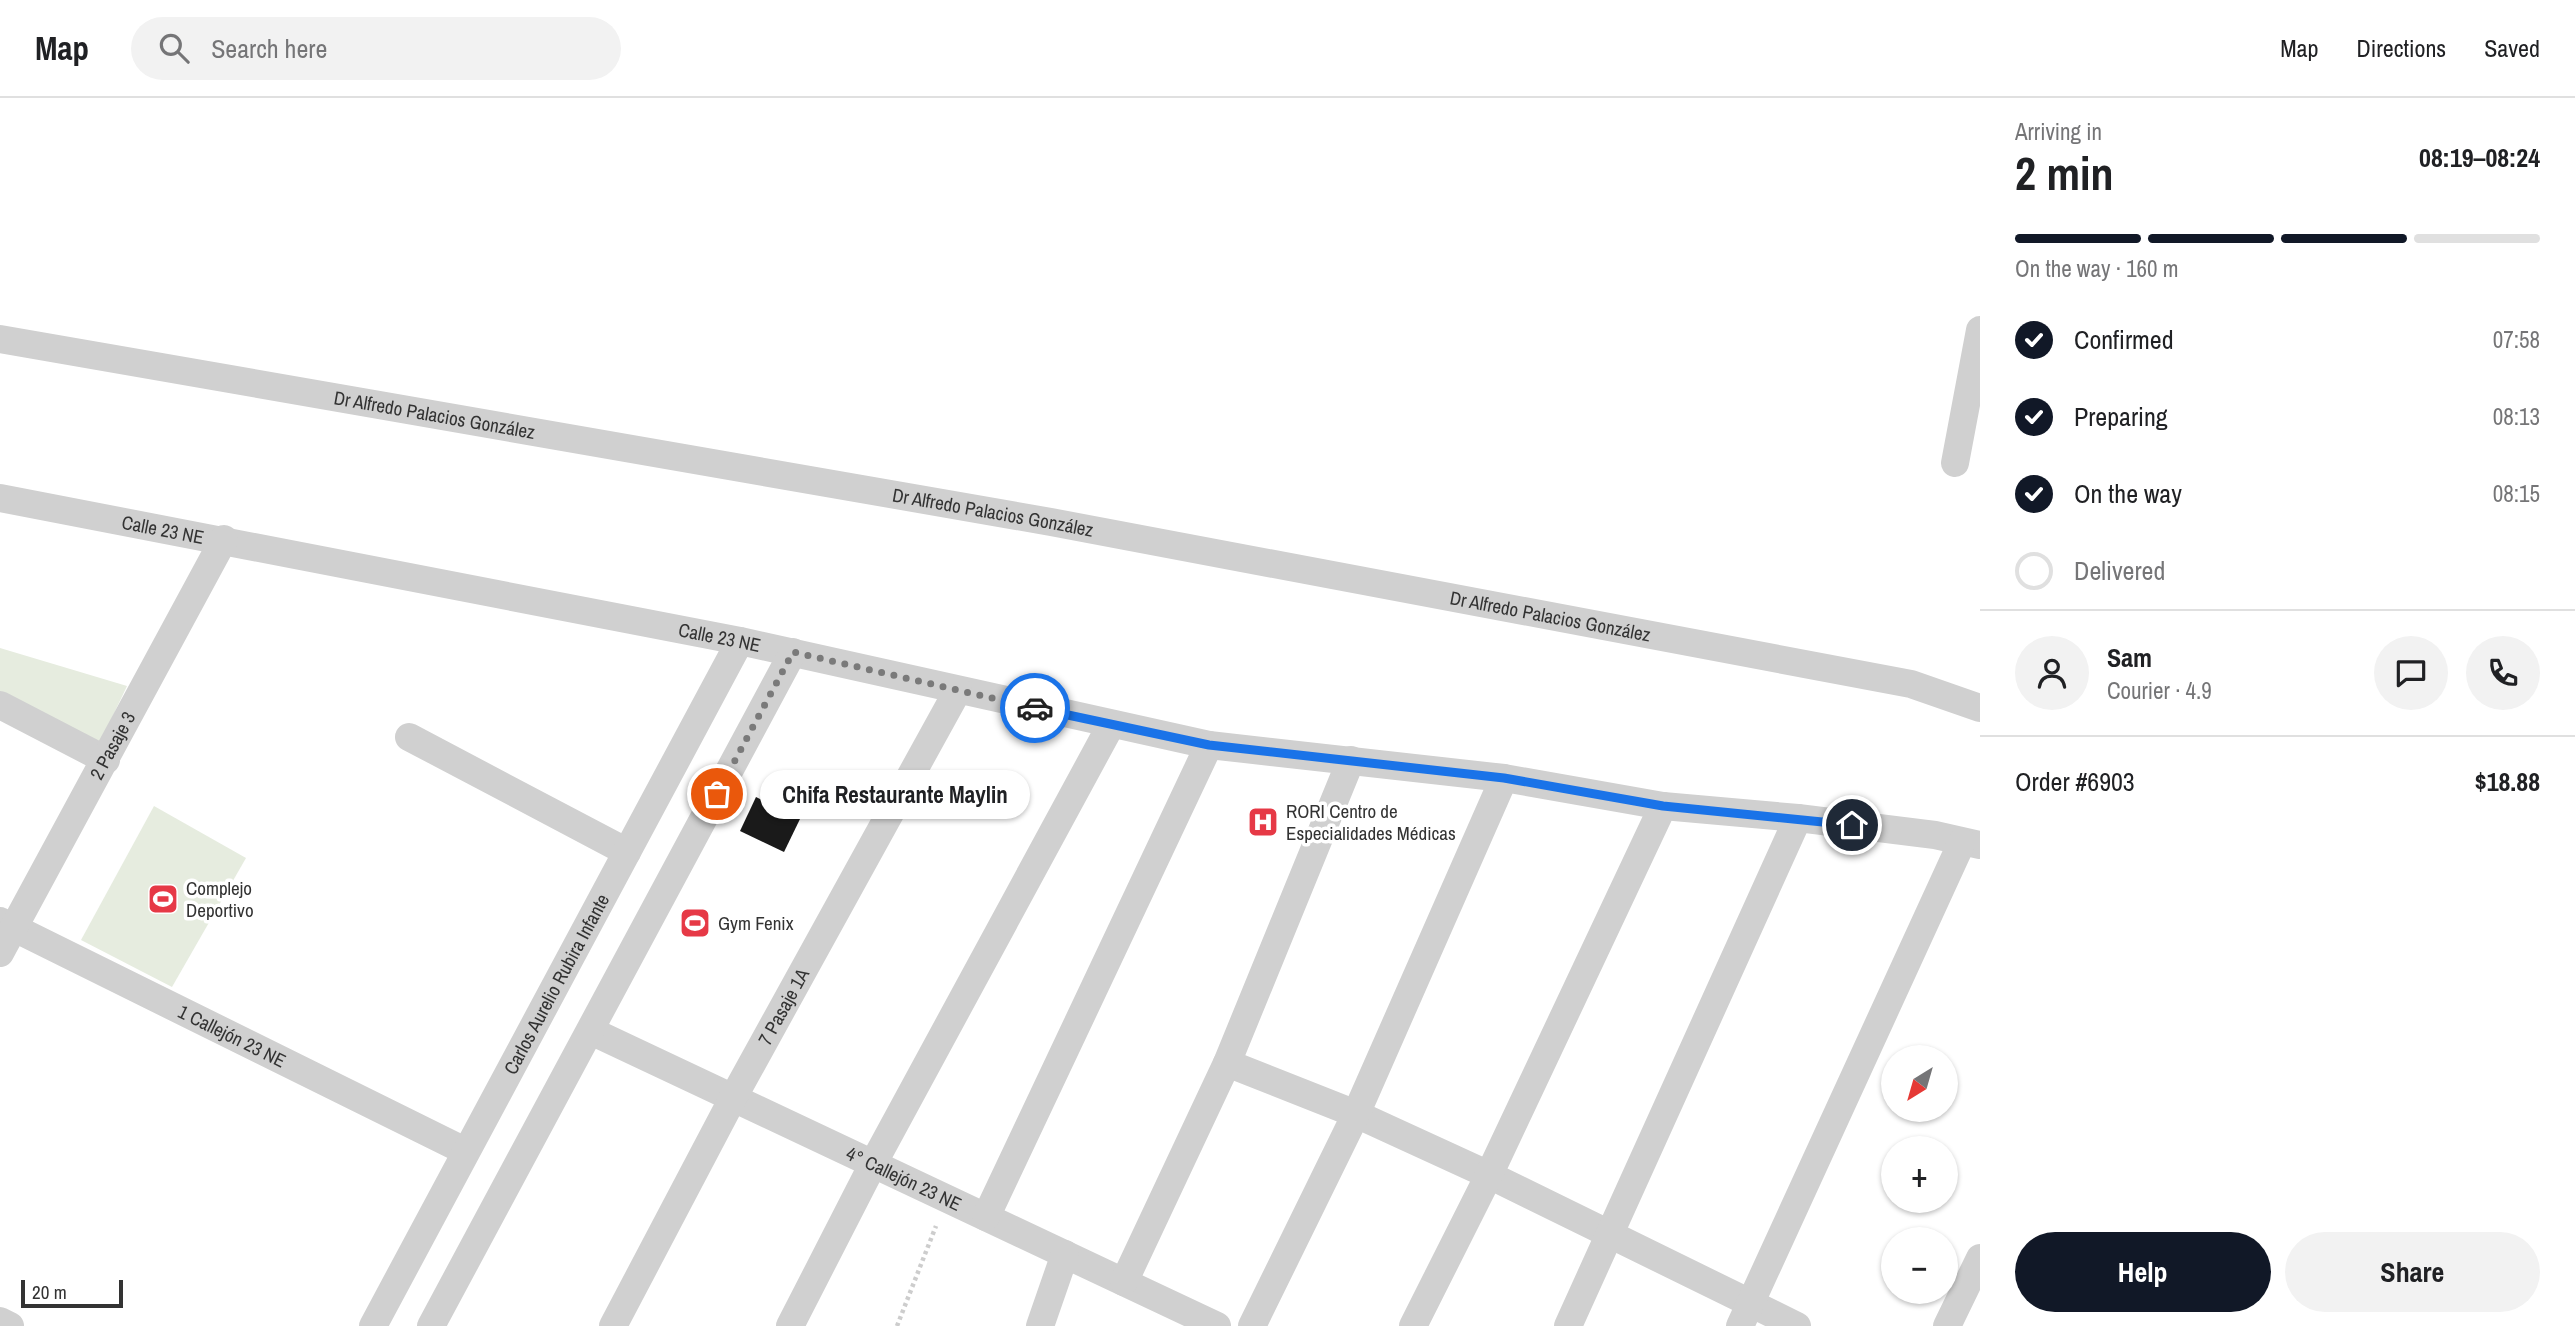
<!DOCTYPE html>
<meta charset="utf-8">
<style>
:root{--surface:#fff;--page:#f2f2f2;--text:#202124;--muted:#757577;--line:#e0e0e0;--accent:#111827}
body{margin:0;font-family:"Archivo Narrow",sans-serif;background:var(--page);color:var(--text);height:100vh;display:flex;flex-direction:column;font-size:26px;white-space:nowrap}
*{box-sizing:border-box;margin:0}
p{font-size:23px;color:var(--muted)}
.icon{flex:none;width:38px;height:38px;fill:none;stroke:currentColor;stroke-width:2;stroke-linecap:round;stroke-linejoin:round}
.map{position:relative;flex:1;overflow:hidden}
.details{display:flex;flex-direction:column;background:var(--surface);width:595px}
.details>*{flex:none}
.needle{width:46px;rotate:217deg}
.buttons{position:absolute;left:1881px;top:947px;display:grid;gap:14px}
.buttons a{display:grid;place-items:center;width:77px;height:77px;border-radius:50%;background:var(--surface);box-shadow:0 2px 5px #0004;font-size:35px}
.scale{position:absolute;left:21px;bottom:18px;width:102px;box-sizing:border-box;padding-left:7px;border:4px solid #333;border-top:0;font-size:19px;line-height:24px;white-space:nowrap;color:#333;-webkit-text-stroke:5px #fff;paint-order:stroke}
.pin{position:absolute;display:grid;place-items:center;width:60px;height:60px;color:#fff;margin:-30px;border:4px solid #fff;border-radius:50%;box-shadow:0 2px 7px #0007}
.courier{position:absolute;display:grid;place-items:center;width:70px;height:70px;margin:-35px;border:5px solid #1a73e8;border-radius:50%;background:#fff;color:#222;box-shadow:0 2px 9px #0007}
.bubble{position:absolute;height:49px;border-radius:24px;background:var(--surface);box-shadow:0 2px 5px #0004;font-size:23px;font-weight:800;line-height:49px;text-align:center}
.headline em{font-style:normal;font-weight:800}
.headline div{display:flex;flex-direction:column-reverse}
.headline{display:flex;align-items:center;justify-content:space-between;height:119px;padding:0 35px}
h1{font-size:46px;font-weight:800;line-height:52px}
.bar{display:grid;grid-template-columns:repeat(4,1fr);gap:10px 7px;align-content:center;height:84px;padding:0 35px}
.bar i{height:9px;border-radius:5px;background:var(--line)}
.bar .selected{background:var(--accent)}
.bar p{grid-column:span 4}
.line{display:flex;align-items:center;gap:18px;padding:0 35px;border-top:2px solid var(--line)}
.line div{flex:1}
.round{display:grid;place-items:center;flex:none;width:74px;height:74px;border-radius:37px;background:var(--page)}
ol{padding:0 35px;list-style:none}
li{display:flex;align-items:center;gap:21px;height:77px}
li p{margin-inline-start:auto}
li .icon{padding:7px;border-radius:50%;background:var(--accent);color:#fff;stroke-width:4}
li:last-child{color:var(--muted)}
li i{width:38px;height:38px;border:4px solid var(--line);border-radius:50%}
.primary-button{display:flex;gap:14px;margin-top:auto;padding:14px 35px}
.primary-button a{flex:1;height:80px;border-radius:42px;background:var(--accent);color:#fff;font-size:28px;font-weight:800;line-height:80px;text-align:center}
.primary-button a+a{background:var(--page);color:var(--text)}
header{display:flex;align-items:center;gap:42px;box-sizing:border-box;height:98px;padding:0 35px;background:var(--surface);border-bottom:2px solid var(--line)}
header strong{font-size:33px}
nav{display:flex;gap:38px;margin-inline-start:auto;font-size:24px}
.search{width:490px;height:63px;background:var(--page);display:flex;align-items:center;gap:18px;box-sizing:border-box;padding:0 24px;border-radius:38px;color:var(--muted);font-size:26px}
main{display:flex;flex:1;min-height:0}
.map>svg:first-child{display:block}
.green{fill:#e6ecdf}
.building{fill:#1a1a1a}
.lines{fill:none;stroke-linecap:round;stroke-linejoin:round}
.path{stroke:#cdcdcd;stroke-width:4.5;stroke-dasharray:3.5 3.5;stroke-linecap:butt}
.minor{stroke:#d0d0d0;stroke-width:28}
.done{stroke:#7a7a7a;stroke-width:7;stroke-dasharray:0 12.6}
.route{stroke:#1a73e8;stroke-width:9}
.labels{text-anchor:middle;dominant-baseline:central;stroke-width:7;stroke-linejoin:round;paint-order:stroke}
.street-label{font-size:19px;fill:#333;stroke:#fff}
.poi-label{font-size:19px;fill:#333;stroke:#fff;text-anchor:start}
</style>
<header>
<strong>Map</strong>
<div class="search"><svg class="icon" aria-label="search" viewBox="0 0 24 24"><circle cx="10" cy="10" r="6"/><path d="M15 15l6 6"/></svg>Search here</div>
<nav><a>Map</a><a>Directions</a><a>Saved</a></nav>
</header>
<main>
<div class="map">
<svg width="1980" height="1228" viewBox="0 0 1980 1228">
<rect width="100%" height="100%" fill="#fff"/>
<g class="green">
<path d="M0 550 127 588 98 649 0 599Z"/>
<path d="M154 708 246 760 172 889 81 842Z"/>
</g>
<path class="building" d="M756 699 800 721 784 754 740 733Z"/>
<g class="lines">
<path class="path" d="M897 1228 936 1128"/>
<g class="minor">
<path id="s1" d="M0 241 1051 424 1911 586 1980 610"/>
<path d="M1955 365 1980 232"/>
<path id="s2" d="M0 400 740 543 1209 647 1504 680 1663 708 1798 720 1935 737 1980 747"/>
<path d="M0 607 106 662"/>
<path d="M409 639 627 754"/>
<path id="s3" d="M0 823 465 1053"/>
<path id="s4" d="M0 855 224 441"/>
<path id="s5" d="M591 933 1217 1228"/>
<path d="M1227 965 1356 1016 1489 1077 1797 1228"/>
<path d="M986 1119 1209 647"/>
<path d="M1124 1184 1227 965 1351 662"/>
<path d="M0 1223 10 1228"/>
<path id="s6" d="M373 1228 740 543"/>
<path d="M431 1228 793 554"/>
<path id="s7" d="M613 1228 733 1000 958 592"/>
<path d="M790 1228 873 1066 1111 627"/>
<path d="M1040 1228 1065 1156"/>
<path d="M1252 1228 1356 1016 1504 680"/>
<path d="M1413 1228 1489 1077 1663 708"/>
<path d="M1568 1228 1798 720"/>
<path d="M1740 1228 1962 744"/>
<path d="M1947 1228 1980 1160"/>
</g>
</g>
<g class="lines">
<path class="done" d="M717 696 793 554 1035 610"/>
<path class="route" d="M1035 610 1209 647 1504 680 1663 708 1852 727"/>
</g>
<defs>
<g id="hospital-square" transform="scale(1.575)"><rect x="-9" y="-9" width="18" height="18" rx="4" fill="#e63946" stroke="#fff"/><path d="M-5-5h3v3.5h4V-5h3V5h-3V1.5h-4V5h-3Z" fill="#fff"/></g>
<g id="stadium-square" transform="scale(1.575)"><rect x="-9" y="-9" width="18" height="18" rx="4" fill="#e63946" stroke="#fff"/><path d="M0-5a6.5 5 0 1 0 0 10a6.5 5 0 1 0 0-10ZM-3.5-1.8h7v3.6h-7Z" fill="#fff"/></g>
</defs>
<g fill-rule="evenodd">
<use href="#hospital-square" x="1263" y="724"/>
<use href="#stadium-square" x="163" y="801"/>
<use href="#stadium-square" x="695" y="825"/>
</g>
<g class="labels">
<g class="street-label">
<text stroke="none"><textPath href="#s1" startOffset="441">Dr Alfredo Palacios González</textPath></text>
<text stroke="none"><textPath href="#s1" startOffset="1008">Dr Alfredo Palacios González</textPath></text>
<text stroke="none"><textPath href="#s2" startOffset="166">Calle 23 NE</textPath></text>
<text stroke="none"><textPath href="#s1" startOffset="1575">Dr Alfredo Palacios González</textPath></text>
<text stroke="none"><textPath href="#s2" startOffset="733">Calle 23 NE</textPath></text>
<text stroke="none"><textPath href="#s4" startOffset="236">2 Pasaje 3</textPath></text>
<text stroke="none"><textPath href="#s6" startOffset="388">Carlos Aurelio Rubira Infante</textPath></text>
<text stroke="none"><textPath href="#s7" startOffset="362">7 Pasaje 1A</textPath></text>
<text stroke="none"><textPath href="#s3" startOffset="259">1 Callejón 23 NE</textPath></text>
<text stroke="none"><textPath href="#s5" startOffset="346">4° Callejón 23 NE</textPath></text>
</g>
<g class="poi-label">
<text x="1286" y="713">RORI Centro de<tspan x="1286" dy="22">Especialidades Médicas</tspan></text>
<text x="186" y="790">Complejo<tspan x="186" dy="22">Deportivo</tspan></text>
<text x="718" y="825">Gym Fenix</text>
</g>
</g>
</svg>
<div class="buttons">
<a><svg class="needle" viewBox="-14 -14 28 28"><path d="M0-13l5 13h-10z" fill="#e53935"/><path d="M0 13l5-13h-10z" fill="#757577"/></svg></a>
<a>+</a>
<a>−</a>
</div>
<div class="scale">20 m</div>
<div class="pin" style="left:717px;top:696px;background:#ea580c"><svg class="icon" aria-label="bag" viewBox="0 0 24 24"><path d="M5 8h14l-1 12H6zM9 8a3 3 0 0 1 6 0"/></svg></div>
<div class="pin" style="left:1852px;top:727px;background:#1f2937"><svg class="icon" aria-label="home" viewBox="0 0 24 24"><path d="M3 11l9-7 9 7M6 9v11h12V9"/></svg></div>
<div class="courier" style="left:1035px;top:610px"><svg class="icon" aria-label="car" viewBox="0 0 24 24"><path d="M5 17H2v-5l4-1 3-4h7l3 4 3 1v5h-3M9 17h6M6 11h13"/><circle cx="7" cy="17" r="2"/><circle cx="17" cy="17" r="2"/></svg></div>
<div class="bubble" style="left:760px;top:672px;width:270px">Chifa Restaurante Maylin</div>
</div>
<section class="details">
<div class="headline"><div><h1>2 min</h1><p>Arriving in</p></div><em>08:19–08:24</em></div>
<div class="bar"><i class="selected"></i><i class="selected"></i><i class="selected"></i><i></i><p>On the way · 160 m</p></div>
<ol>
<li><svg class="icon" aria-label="check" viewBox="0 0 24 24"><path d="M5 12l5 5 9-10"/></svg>Confirmed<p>07:58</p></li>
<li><svg class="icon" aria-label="check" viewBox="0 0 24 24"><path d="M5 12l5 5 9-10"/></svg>Preparing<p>08:13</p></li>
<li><svg class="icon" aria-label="check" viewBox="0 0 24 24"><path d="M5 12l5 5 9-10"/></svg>On the way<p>08:15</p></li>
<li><i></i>Delivered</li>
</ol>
<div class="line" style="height:126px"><a class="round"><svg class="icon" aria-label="person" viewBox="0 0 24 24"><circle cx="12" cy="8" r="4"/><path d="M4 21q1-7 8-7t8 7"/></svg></a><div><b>Sam</b><p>Courier · 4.9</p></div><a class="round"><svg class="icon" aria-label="chat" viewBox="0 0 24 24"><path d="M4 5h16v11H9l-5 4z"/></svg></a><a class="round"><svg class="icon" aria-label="phone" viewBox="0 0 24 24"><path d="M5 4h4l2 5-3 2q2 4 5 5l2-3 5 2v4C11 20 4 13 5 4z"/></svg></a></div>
<div class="line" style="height:91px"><div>Order #6903</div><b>$18.88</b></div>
<div class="primary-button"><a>Help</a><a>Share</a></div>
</section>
</main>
